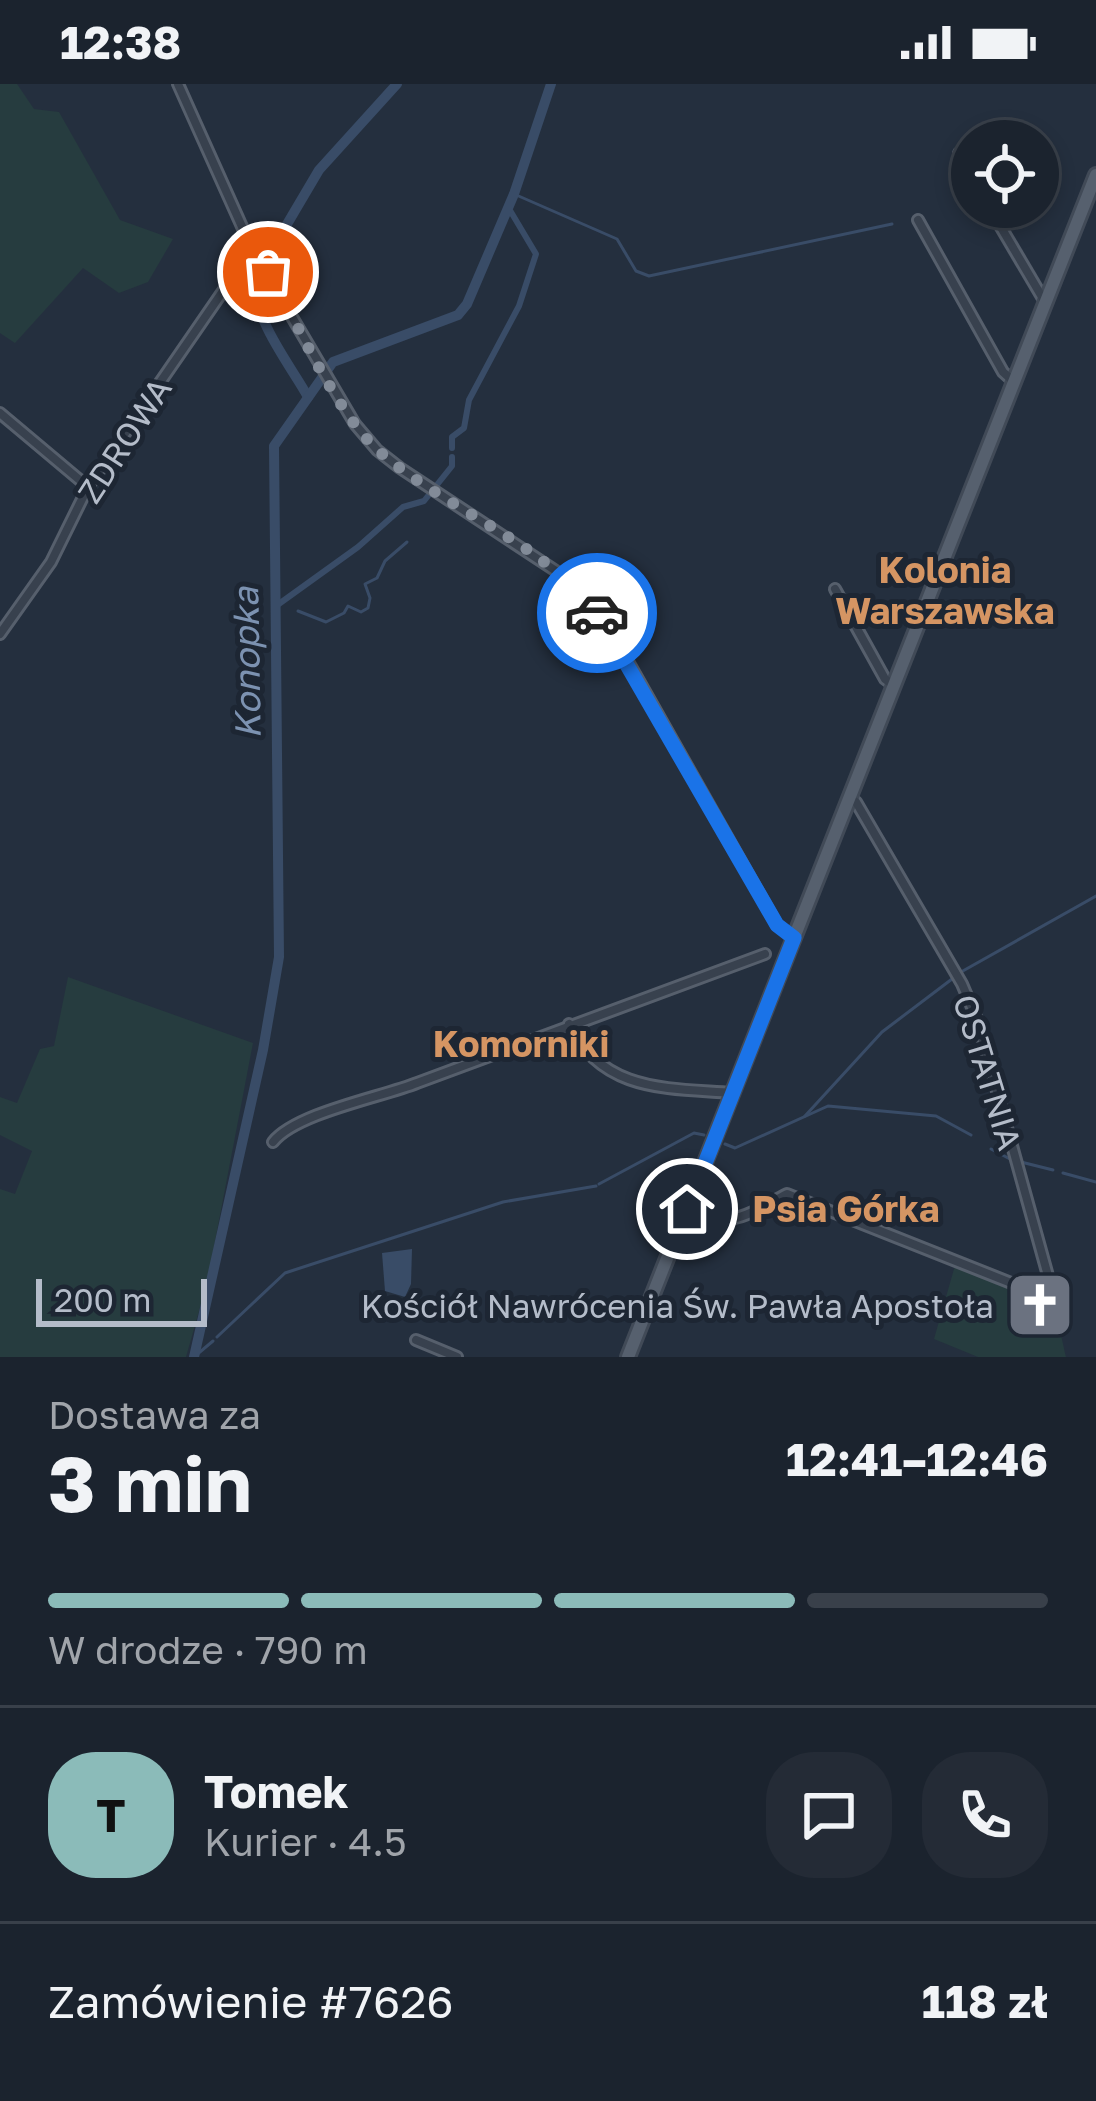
<!DOCTYPE html>
<html lang="pl">
<meta charset="utf-8">
<style>
:root{--surface:#1b232e;--page:#242b36;--text:#f1f3f6;--muted:#a0a4aa;--line:#39404a;--accent:#8bbbb9}
body{margin:0;font-family:"Golos Text",sans-serif;background:var(--page);color:var(--text);height:100vh;display:flex;flex-direction:column;font-size:45px;white-space:nowrap}
*{box-sizing:border-box;margin:0}
p{font-size:39px;color:var(--muted)}
.icon{flex:none;width:66px;height:66px;fill:none;stroke:currentColor;stroke-width:2;stroke-linecap:round;stroke-linejoin:round}
.map{position:relative;height:1273px;overflow:hidden}
.panel{display:flex;flex-direction:column;background:var(--surface);flex:1}
.panel>*{flex:none}
.buttons{position:absolute;left:951px;top:36px;display:grid;gap:24px}
.buttons a{display:grid;place-items:center;width:108px;height:108px;border-radius:50%;background:var(--surface);box-shadow:0 6px 18px #0003,0 0 0 3px var(--line);font-size:60px}
.scale{position:absolute;left:36px;bottom:30px;width:171px;box-sizing:border-box;padding-left:12px;border:6px solid #b4bcc9;border-top:0;font-size:33px;line-height:42px;white-space:nowrap;color:#b4bcc9;-webkit-text-stroke:9px #1d2633;paint-order:stroke}
.pin{position:absolute;display:grid;place-items:center;width:102px;height:102px;color:#fff;margin:-51px;border:6px solid #fff;border-radius:50%;box-shadow:0 3px 12px #0007}
.courier{position:absolute;display:grid;place-items:center;width:120px;height:120px;margin:-60px;border:9px solid #1a73e8;border-radius:50%;background:#fff;color:#222;box-shadow:0 3px 15px #0007}
.headline em{font-style:normal;font-weight:700}
.headline div{display:flex;flex-direction:column-reverse}
.headline{display:flex;align-items:center;justify-content:space-between;height:204px;padding:0 48px}
h1{font-size:78px;font-weight:700;line-height:90px}
.bar{display:grid;grid-template-columns:repeat(4,1fr);gap:18px 12px;align-content:center;height:144px;padding:0 48px}
.bar i{height:15px;border-radius:9px;background:var(--line)}
.bar .selected{background:var(--accent)}
.bar p{grid-column:span 4}
.line{display:flex;align-items:center;gap:30px;padding:0 48px;border-top:3px solid var(--line)}
.line div{flex:1}
.round{display:grid;place-items:center;flex:none;width:126px;height:126px;border-radius:48px;background:var(--page)}
.status{display:flex;justify-content:space-between;align-items:center;height:84px;padding:0 60px;background:var(--surface);direction:ltr}
.status svg{height:33px;fill:currentColor}
.map>svg:first-child{display:block}
.green{fill:#263c3f}
.water{fill:#394c67}
.lines{fill:none;stroke-linecap:round;stroke-linejoin:round}
.stream{stroke:#394c67;stroke-width:3}
.canal{stroke:#394c67;stroke-width:6}
.river{stroke:#394c67;stroke-width:10}
.minor-casing{stroke:#565f6c;stroke-width:14}
.major-casing{stroke:#414a57;stroke-width:18}
.minor{stroke:#38414e;stroke-width:8}
.major{stroke:#56606e;stroke-width:12}
.done{stroke:#828b98;stroke-width:12;stroke-dasharray:0 21.6}
.route{stroke:#1a73e8;stroke-width:15}
.labels{text-anchor:middle;dominant-baseline:central;stroke-width:10;stroke-linejoin:round;paint-order:stroke}
.street-label{font-size:33px;fill:#b4bcc9;stroke:#1d2633}
.poi-label{font-size:33px;fill:#b4bcc9;stroke:#1d2633;text-anchor:end}
.neighbourhood-label{font-size:36px;font-weight:bold;fill:#d59563;stroke:#1d2633}
.water-label{font-size:36px;font-style:italic;fill:#7c92b1;stroke:#1d2633}
</style>
<div class="status"><b>12:38</b><svg viewBox="0 0 49 12"><path d="M0 12V9h3v3zM5 12V6h3v6zM10 12V3h3v9zM15 12V0h3v12zM26 1h20v11H26zM47 4h2v5h-2z"/></svg></div>
<div class="map">
<svg width="1096" height="1273" viewBox="0 0 1096 1273">
<rect width="100%" height="100%" fill="#242f3e"/>
<g class="green">
<path d="M0 0H17L34 25 59 28 120 136 173 155 148 198 119 209 83 184 15 259 0 249Z"/>
<path d="M68 893 253 959 207 1199 186 1273H0V1105L15 1110 32 1067 0 1051V1013L17 1019 40 965 54 962Z"/>
<path d="M956 1178 1012 1201 1011 1205 1024 1211 1021 1221C1058 1236 1058 1233 1066 1273H978L934 1255Z"/>
</g>
<path class="water" d="M412 1165 411 1200 405 1213 385 1207 382 1169Z"/>
<g class="lines">
<g class="stream">
<path d="M514 110 617 155 636 187 649 192 892 140"/>
<path d="M298 527 326 538 344 529 348 522 361 528 368 524 370 514 365 500 377 494 385 477 407 458"/>
<path d="M961 888 1096 812"/>
<path d="M805 1032 882 948 952 895"/>
<path d="M725 1060 735 1064 828 1022 936 1032 971 1051"/>
<path d="M991 1065 1010 1075"/>
<path d="M1021 1078 1053 1086"/>
<path d="M1063 1089 1096 1098"/>
<path d="M599 1100 694 1049 704 1051"/>
<path d="M217 1253 285 1189 503 1118 596 1102"/>
<path d="M194 1273 213 1257"/>
</g>
<g class="canal">
<path d="M452 364V353L464 344 469 316 519 222 536 170 508 123"/>
<path d="M276 522 358 463 403 423 424 417 452 382V373"/>
</g>
<g class="river">
<path d="M308 313C290 280 248 230 257 191L319 86 397 0"/>
<path d="M194 1273 263 966 279 873 274 362 333 278 458 231 467 220 514 110 551 0"/>
</g>
<g class="minor-casing">
<g id="minor">
<path d="M178 0 252 165 355 340 377 366 400 384 556 487 589 518 617 558 777 841 794 854"/>
<path d="M959 69 972 92"/>
<path d="M989 123 1045 218"/>
<path d="M918 136 1003 288 1013 297"/>
<path d="M0 329 88 403"/>
<path d="M835 505 885 595 893 601"/>
<path d="M0 550 51 478 88 403 252 165"/>
<path d="M848 714 856 718 962 900 977 935 1055 1217"/>
<path d="M569 940C602 1009 669 1004 732 1009"/>
<path d="M273 1058C296 1029 382 1013 417 999 533 955 649 912 765 870"/>
<path d="M687 1125C730 1147 748 1130 787 1110L1054 1216"/>
<path d="M416 1256 457 1273"/>
</g>
</g>
<g class="major-casing">
<path id="major" d="M628 1273 1096 91"/>
</g>
<use href="#minor" class="minor"/>
<use href="#major" class="major"/>
</g>
<g class="lines">
<path class="done" d="M268 188C299 241 336 330 381 369 449 427 541 457 597 529"/>
<path class="route" d="M597 529 777 841 794 854 687 1125"/>
</g>
<defs>
<g id="church-square" transform="scale(3.45)"><rect x="-9" y="-9" width="18" height="18" rx="4" fill="#6b7280" stroke="#1d2633"/><path d="M-1.2-6h2.4v3.5h3.3v2.4h-3.3V6h-2.4V-.1h-3.3v-2.4h3.3Z" fill="#fff"/></g>
</defs>
<g fill-rule="evenodd">
<use href="#church-square" x="1040" y="1221"/>
</g>
<g class="labels">
<g class="street-label">
<text transform="translate(124 356) rotate(-57)">ZDROWA</text>
<text transform="translate(988 988) rotate(73)">OSTATNIA</text>
</g>
<g class="poi-label">
<text x="994" y="1221">Kościół Nawrócenia Św. Pawła Apostoła</text>
</g>
<g class="neighbourhood-label">
<text x="945" y="485">Kolonia<tspan x="945" dy="41">Warszawska</tspan></text>
<text x="521" y="959">Komorniki</text>
<text x="846" y="1124">Psia Górka</text>
</g>
<g class="water-label">
<text transform="translate(246 579) rotate(-91)">Konopka</text>
</g>
</g>
</svg>
<div class="buttons">
<a><svg class="icon" aria-label="locate" viewBox="0 0 24 24"><circle cx="12" cy="12" r="6"/><path d="M12 2v4M12 18v4M2 12h4M18 12h4"/></svg></a>
</div>
<div class="scale">200 m</div>
<div class="pin" style="left:268px;top:188px;background:#ea580c"><svg class="icon" aria-label="bag" viewBox="0 0 24 24"><path d="M5 8h14l-1 12H6zM9 8a3 3 0 0 1 6 0"/></svg></div>
<div class="pin" style="left:687px;top:1125px;background:#1f2937"><svg class="icon" aria-label="home" viewBox="0 0 24 24"><path d="M3 11l9-7 9 7M6 9v11h12V9"/></svg></div>
<div class="courier" style="left:597px;top:529px"><svg class="icon" aria-label="car" viewBox="0 0 24 24"><path d="M5 17H2v-5l4-1 3-4h7l3 4 3 1v5h-3M9 17h6M6 11h13"/><circle cx="7" cy="17" r="2"/><circle cx="17" cy="17" r="2"/></svg></div>
</div>
<section class="panel">
<div class="headline"><div><h1>3 min</h1><p>Dostawa za</p></div><em>12:41–12:46</em></div>
<div class="bar"><i class="selected"></i><i class="selected"></i><i class="selected"></i><i></i><p>W drodze · 790 m</p></div>
<div class="line" style="height:216px"><b class="round" style="background:var(--accent);color:#111">T</b><div><b>Tomek</b><p>Kurier · 4.5</p></div><a class="round"><svg class="icon" aria-label="chat" viewBox="0 0 24 24"><path d="M4 5h16v11H9l-5 4z"/></svg></a><a class="round"><svg class="icon" aria-label="phone" viewBox="0 0 24 24"><path d="M5 4h4l2 5-3 2q2 4 5 5l2-3 5 2v4C11 20 4 13 5 4z"/></svg></a></div>
<div class="line" style="height:156px"><div>Zamówienie #7626</div><b>118 zł</b></div>
</section>
